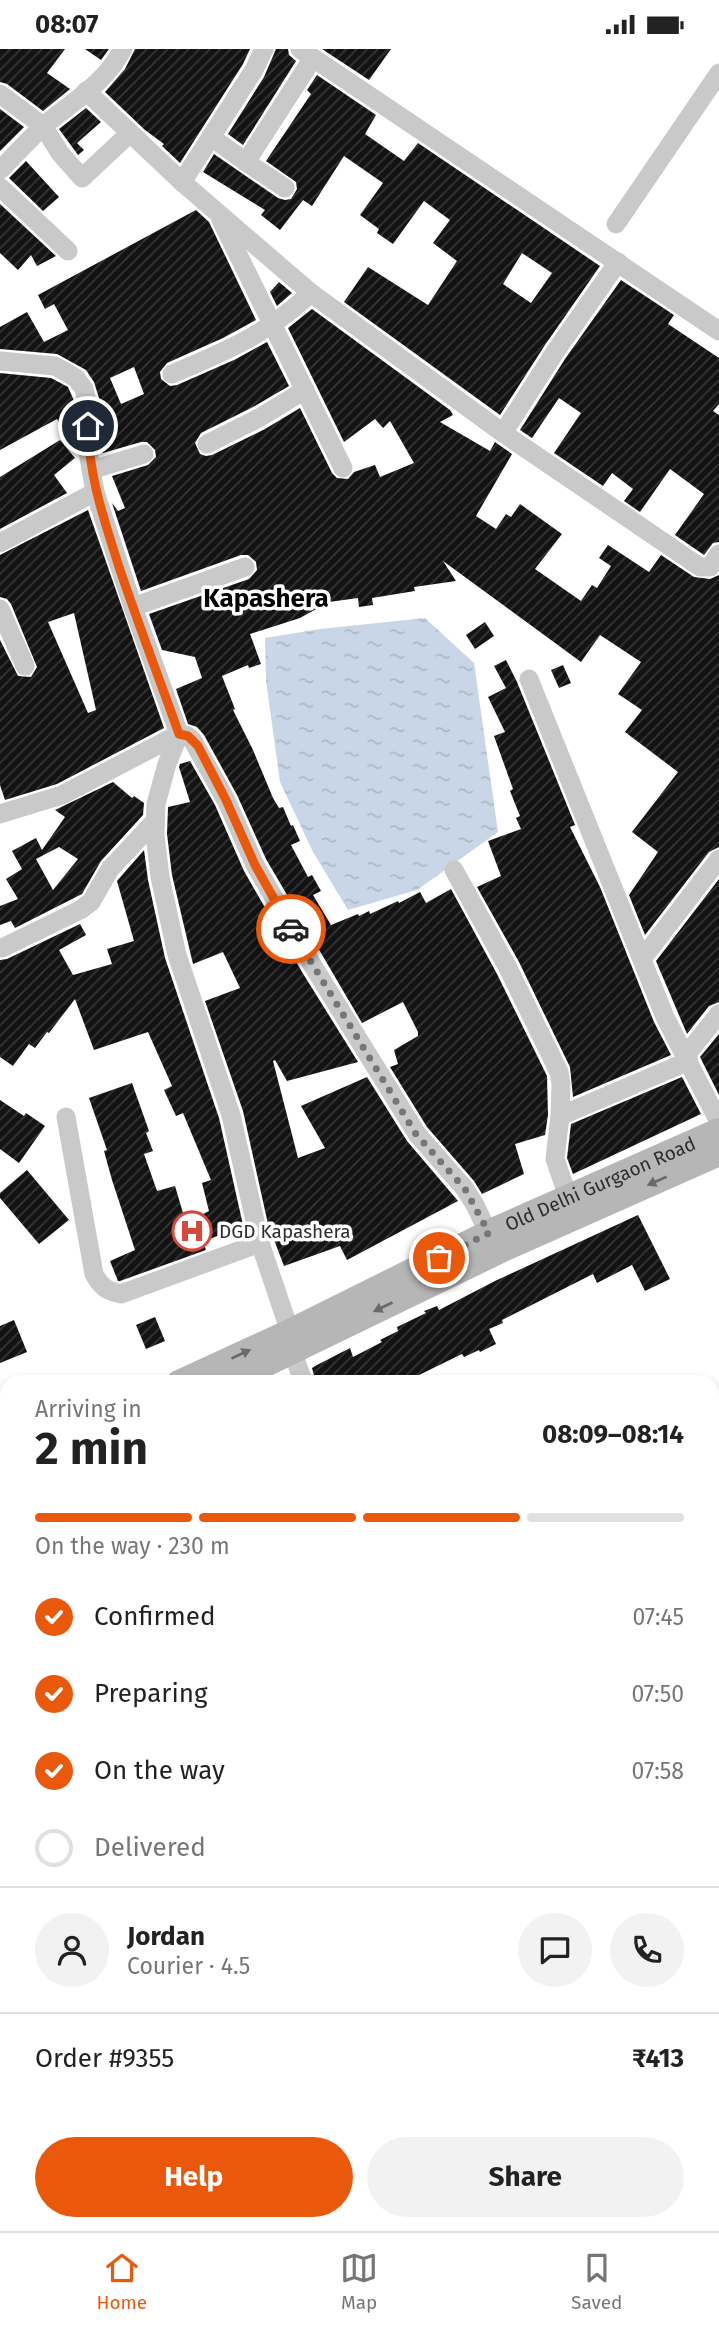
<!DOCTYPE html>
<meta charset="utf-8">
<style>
:root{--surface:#fff;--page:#f2f2f2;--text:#222;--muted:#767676;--line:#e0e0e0;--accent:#ea580c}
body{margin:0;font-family:"Fira Sans",sans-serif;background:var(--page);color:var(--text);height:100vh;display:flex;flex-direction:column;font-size:26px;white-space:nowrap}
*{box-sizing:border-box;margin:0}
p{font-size:23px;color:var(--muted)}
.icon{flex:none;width:38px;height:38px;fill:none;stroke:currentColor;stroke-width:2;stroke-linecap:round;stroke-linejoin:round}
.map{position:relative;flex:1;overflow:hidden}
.drawer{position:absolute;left:0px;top:1326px;width:719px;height:856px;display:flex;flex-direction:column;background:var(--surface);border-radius:21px 21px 0 0;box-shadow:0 4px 10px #0003}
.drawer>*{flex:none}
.pin{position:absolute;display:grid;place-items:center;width:60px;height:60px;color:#fff;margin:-30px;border:4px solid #fff;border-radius:50%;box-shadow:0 2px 7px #0007}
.courier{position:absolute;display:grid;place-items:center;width:70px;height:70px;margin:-35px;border:5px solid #ea580c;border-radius:50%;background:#fff;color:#222;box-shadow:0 2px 9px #0007}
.headline em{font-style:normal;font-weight:700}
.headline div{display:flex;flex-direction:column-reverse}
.headline{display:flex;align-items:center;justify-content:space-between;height:119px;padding:0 35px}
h1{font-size:46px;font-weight:700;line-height:52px}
.bar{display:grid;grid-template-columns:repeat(4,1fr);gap:10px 7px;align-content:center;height:84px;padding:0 35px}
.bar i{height:9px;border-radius:5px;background:var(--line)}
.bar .current{background:var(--accent)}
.bar p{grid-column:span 4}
.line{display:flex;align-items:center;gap:18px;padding:0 35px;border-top:2px solid var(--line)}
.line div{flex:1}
.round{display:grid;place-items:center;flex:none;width:74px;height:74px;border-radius:37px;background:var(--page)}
ol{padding:0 35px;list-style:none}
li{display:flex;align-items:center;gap:21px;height:77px}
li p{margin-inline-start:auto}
li .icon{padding:7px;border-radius:50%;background:var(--accent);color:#fff;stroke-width:4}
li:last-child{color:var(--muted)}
li i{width:38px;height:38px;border:4px solid var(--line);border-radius:50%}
.primary-button{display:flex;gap:14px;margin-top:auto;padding:14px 35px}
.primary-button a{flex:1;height:80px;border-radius:42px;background:var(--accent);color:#fff;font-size:28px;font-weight:700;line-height:80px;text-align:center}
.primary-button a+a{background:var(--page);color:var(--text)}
.status{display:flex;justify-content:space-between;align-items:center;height:49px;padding:0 35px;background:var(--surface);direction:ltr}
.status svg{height:19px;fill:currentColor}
.dock{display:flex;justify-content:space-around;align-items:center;height:98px;border-top:2px solid var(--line);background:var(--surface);font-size:19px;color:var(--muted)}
.dock a{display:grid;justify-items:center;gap:4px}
.dock .current{color:var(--accent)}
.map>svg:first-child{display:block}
.forest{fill:url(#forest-crowns)}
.water{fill:url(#water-ripples)}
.building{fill:url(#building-hatch);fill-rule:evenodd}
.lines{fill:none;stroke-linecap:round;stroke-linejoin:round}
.street{stroke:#c9c9c9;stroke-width:19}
.secondary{stroke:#b6b6b6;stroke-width:26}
.oneway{fill:#6a6a6a}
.done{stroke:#767676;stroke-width:7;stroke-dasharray:0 12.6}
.route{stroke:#ea580c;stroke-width:9}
.labels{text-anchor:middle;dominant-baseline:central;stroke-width:7;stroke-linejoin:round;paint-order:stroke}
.street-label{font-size:19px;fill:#2c2c2c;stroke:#fff}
.poi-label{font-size:19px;fill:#2c2c2c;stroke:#fff;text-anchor:start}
.district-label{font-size:26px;font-weight:bold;fill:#000;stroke:#fff}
</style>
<div class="status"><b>08:07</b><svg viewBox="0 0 49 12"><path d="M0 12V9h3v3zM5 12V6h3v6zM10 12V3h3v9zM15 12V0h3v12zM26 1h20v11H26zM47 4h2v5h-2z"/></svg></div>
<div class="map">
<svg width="719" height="2182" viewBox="0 0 719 2182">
<defs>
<pattern id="forest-crowns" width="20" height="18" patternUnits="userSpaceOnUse" patternTransform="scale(1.75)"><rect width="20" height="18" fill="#e0e9da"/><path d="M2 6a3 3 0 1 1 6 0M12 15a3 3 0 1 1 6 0" fill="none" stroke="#c0c8bb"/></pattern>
<pattern id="water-ripples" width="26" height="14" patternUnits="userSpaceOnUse" patternTransform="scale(1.75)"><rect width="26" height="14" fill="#c8d6e7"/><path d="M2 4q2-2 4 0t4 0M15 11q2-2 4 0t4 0" fill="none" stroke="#acb8c6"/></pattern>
<pattern id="building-hatch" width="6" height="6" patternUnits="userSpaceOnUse" patternTransform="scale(1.75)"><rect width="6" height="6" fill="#131313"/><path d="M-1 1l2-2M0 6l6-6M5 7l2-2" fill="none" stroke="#363636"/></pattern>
</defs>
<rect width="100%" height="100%" fill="#fff"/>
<path class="forest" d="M7 1500V1635L0 1630V1503Z"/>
<path class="water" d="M425 569 474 614 498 783 417 841 348 861 313 803 280 733 266 632 265 589 320 580Z"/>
<g class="building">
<path d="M0 0H65L47 24 70 40 43 62 7 35 0 33Z"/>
<path d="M85 0H109L101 11Z"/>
<path d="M135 0H250L243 15 180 114 162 97 164 95 145 81 105 43 125 20Z"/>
<path d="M276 0H288L289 6 296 12 243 96 228 85 264 28Z"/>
<path d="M322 0H391L369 31Z"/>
<path d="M317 26 376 66 365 85 404 112 418 94 600 217 545 296 500 366 344 253 368 218 428 256 457 212 433 194 450 171 424 152 393 195 377 184 379 180 360 166 383 134 344 107 312 157 303 151 280 181 261 166 265 161 203 123 214 105 278 149 285 151 291 150 297 140 296 133 266 112 311 45 307 41ZM522 204 552 224 531 254 503 235Z"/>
<path d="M86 59 101 73 77 94 84 101 78 106 59 80Z"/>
<path d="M0 60 24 78 0 102Z"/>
<path d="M26 112 59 148 43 162 9 129Z"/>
<path d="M0 155 56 207 37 217 31 206 18 221 0 204Z"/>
<path d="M196 161 209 173 256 271 223 289 167 314 160 323 161 330 170 337 177 336 234 311 267 293 289 337 253 358 201 384 195 394 200 405 206 407 212 406 265 380 300 359 332 424 337 429 348 430 354 423 375 416 380 428 414 414 390 372 383 379 375 370 344 393 288 279 312 260 450 361 453 366 440 373 490 402 495 393 512 405 476 467 496 480 506 465 511 468 520 455 562 485 535 520 581 552 592 536 597 539 611 517 599 509 608 496 649 523 661 506 694 528 710 530 719 526V798L709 803 645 886 629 846 658 803 632 783 678 723 625 683 642 661 618 645 641 613 600 586 581 613 443 512 456 532 414 538 415 542 372 549 373 556 359 558 358 549 329 553 300 569 250 585 261 615 249 619 248 616 222 627 235 660 233 661 253 701 273 749 279 759 283 758 291 777 293 776 300 792 291 796 308 828 312 826 321 842 313 846 331 876 358 865 359 867 369 862 370 865 398 852 399 854 420 843 426 854 451 840 497 925 547 1027 548 1066 545 1086 515 1095 524 1125 482 1145 474 1132 427 1078 390 1018 398 1015 394 1001 418 987V983L403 953 362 974 266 810 237 746 204 686 197 678 188 675 176 640 202 629 195 608 162 601 149 565 249 530 257 521 256 513 248 506H241L141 542 112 454 118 462 125 459 112 427 148 416 156 408 155 401 147 393H141L103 404 100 396 99 349 94 333 86 321 57 305 0 300V278L27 263 44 293 68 281 54 255 45 260 38 246ZM134 318 144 345 121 355 110 329Z"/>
<path d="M621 231 674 266 668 275 719 309V355L713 362 719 366V493L713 494 704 506 675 486 704 445 670 420 640 463 624 452 633 440 612 424 603 437 554 404 581 364 559 349 532 389 520 381 565 310Z"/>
<path d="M279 233 292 244 277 257 270 243Z"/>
<path d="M0 324 51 329 68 338 75 354V370L62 380 57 370 0 401Z"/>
<path d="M60 391 75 409 54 426 67 444 0 480V428Z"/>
<path d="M88 461 164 679 57 735 5 751 0 736V591L18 627 31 628 37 618 11 555 7 550 0 548V506ZM74 564 96 661 88 664 48 573Z"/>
<path d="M485 573 494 587 475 600 466 586Z"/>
<path d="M506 611 517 633 575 776 570 778 600 838 654 973 671 1006 573 1048 570 1018 519 913 477 838 501 827 488 792 521 780 516 769 520 767 510 742 513 740 494 687 505 683 488 648 506 639 494 617Z"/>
<path d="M563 616 571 634 559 639 551 621Z"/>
<path d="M190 712 215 756 244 822 302 923 358 1013 287 1032 275 1011 273 1012 298 1109 325 1099 301 1057 367 1028 407 1092 458 1152 347 1211 340 1197 284 1217 268 1175 243 1062 205 952 240 939 223 903 193 915 172 826 167 785 168 758 190 753 179 718 180 715Z"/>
<path d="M113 733 132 749 134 747 144 754 143 766 101 812 82 845 15 879 11 872 0 876V857L18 850 6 830 22 820 12 802 36 789 42 801 65 768 55 761ZM59 798 78 810 53 841 36 810Z"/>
<path d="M144 801 148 831 165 909 219 1069 243 1176 203 1193 206 1201 120 1232H118L110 1212 135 1201 112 1131 104 1102 107 1101 89 1049 132 1034 149 1082 146 1084 153 1102 144 1105 157 1142 175 1137 186 1174 209 1162 202 1134 211 1131 183 1064 176 1067 164 1041 172 1037 148 983 94 1001 75 950 49 984 47 983 35 999 29 995 13 1017 0 1008V911L7 910 80 875 86 886 59 901 73 926 112 915 107 900 134 892 117 832Z"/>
<path d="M719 830V953L709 957 687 985 656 912Z"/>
<path d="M719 985V1046L700 1008Z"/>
<path d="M682 1028 701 1065 573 1125 567 1109 571 1075Z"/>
<path d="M0 1051 24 1067 26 1064 45 1077 19 1114 0 1100Z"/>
<path d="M27 1121 69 1171 39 1195 0 1149V1144Z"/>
<path d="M638 1166 670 1230 645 1242 632 1216 597 1234 593 1225 502 1271 503 1274 489 1280 496 1295 480 1303 479 1301 464 1308 462 1305 417 1327 420 1334H316L312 1319 317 1316 350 1299 353 1308 382 1293 380 1291 398 1282 397 1278 426 1264 424 1262 437 1257 439 1261 495 1232Z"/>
<path d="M155 1268 165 1292 146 1300 136 1276Z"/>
<path d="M14 1271 27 1303 0 1314V1277Z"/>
</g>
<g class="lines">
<g class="street">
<path d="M300 0 719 282"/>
<path d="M86 42 182 133 311 244 503 384 700 518H710L719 505"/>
<path d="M0 45 43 77 60 104 82 129 130 84"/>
<path d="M211 88 246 113 313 9"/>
<path d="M246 113 285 139"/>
<path d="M0 121C15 106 30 89 46 75 76 50 104 35 123 0"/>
<path d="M182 133 254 21 264 0"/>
<path d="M0 138 68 202"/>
<path d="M221 171 343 419"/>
<path d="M616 175 719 24"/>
<path d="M0 312 55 317 76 329 84 340 87 352 88 403 95 443 133 558 179 685 167 715 156 755 155 786 160 828 177 906 231 1066 260 1194 290 1283"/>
<path d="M172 325C227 302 267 285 311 244"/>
<path d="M503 384 555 303 618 213"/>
<path d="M207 395 259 369 305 341"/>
<path d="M91 421 144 405"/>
<path d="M0 494 95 443"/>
<path d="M133 558 245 518"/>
<path d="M0 560 25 617"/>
<path d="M529 630 665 968 719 1073"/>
<path d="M0 765 62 746 179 685 188 687 193 692 226 751 255 816 313 917 417 1085 465 1140 475 1156 494 1196"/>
<path d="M454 821 508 919 559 1023 561 1035 560 1067 555 1110 568 1148"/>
<path d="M2 899 80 861 91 853 110 820 155 772"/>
<path d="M642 910 719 810"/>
<path d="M686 1006 719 965"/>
<path d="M560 1067 689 1012"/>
<path d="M66 1068 94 1225C101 1238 107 1242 121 1245L260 1194"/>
<path d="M292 1302 304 1334"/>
<path d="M712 1663 719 1668"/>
<path d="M712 1956 719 1957"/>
<path d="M0 1981 7 1969"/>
<path d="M650 2175 654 2182"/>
<path d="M339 2182 344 2175"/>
</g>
<g class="secondary">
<path id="s1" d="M179 1334 290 1283 495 1181 719 1082"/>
<path d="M226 1334 507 1198 719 1104"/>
<path d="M0 1415 7 1412"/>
<path d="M0 1442 7 1438"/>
</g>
</g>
<defs><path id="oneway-solid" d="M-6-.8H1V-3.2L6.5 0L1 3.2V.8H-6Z" transform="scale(1.75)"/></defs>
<g class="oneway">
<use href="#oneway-solid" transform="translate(657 1132) rotate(156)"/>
<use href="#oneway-solid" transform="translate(383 1258) rotate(154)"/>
<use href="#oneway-solid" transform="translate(241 1305) rotate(-25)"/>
</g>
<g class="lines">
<path class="done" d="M291 880 416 1085 465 1140 489 1184 439 1209"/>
<path class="route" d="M88 377C89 429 104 470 119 518 138 574 159 629 179 685L188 687 198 697 226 751 255 816 291 880"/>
</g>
<defs>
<g id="hospital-ring" transform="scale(2.0125)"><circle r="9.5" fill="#fff" stroke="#d64a3b" stroke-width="1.5"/><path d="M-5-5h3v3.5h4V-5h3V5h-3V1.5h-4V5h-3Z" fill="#d64a3b"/></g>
</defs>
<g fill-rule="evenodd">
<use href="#hospital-ring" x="192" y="1182"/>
</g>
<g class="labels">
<g class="street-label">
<text stroke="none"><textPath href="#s1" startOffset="466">Old Delhi Gurgaon Road</textPath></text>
</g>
<g class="poi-label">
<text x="219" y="1182">DGD Kapashera</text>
</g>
<g class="district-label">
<text x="266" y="549">Kapashera</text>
</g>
</g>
</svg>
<div class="pin" style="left:439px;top:1209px;background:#ea580c"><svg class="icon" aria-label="bag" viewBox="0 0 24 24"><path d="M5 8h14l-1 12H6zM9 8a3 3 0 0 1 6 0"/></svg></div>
<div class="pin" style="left:88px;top:377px;background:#1f2937"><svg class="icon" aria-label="home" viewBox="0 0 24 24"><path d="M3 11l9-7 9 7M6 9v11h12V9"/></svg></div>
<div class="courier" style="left:291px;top:880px"><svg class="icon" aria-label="car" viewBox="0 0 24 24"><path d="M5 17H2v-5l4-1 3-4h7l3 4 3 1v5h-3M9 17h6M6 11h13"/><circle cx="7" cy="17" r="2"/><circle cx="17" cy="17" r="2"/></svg></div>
<section class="drawer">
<div class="headline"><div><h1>2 min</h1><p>Arriving in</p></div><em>08:09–08:14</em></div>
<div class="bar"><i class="current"></i><i class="current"></i><i class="current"></i><i></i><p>On the way · 230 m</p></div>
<ol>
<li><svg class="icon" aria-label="check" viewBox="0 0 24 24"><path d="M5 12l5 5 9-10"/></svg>Confirmed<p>07:45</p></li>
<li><svg class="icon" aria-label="check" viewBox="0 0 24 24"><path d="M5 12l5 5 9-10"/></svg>Preparing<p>07:50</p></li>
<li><svg class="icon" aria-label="check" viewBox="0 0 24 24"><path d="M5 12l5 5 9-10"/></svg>On the way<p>07:58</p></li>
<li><i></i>Delivered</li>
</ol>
<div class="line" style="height:126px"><a class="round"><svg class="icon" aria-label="person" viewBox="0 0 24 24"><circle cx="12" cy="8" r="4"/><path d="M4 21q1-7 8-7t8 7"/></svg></a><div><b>Jordan</b><p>Courier · 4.5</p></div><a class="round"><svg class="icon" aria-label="chat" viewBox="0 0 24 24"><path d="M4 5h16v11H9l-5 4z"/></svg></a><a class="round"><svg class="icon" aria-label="phone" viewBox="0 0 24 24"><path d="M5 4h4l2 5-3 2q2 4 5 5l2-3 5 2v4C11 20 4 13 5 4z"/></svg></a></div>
<div class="line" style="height:91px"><div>Order #9355</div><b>₹413</b></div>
<div class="primary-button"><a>Help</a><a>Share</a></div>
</section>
</div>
<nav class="dock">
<a class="current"><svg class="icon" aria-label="home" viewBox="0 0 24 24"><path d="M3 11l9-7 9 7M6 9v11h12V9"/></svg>Home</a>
<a><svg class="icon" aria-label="map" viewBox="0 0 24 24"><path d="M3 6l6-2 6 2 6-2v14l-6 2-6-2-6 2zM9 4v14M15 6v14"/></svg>Map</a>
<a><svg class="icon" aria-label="saved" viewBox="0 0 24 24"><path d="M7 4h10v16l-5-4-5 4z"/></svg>Saved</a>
</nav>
